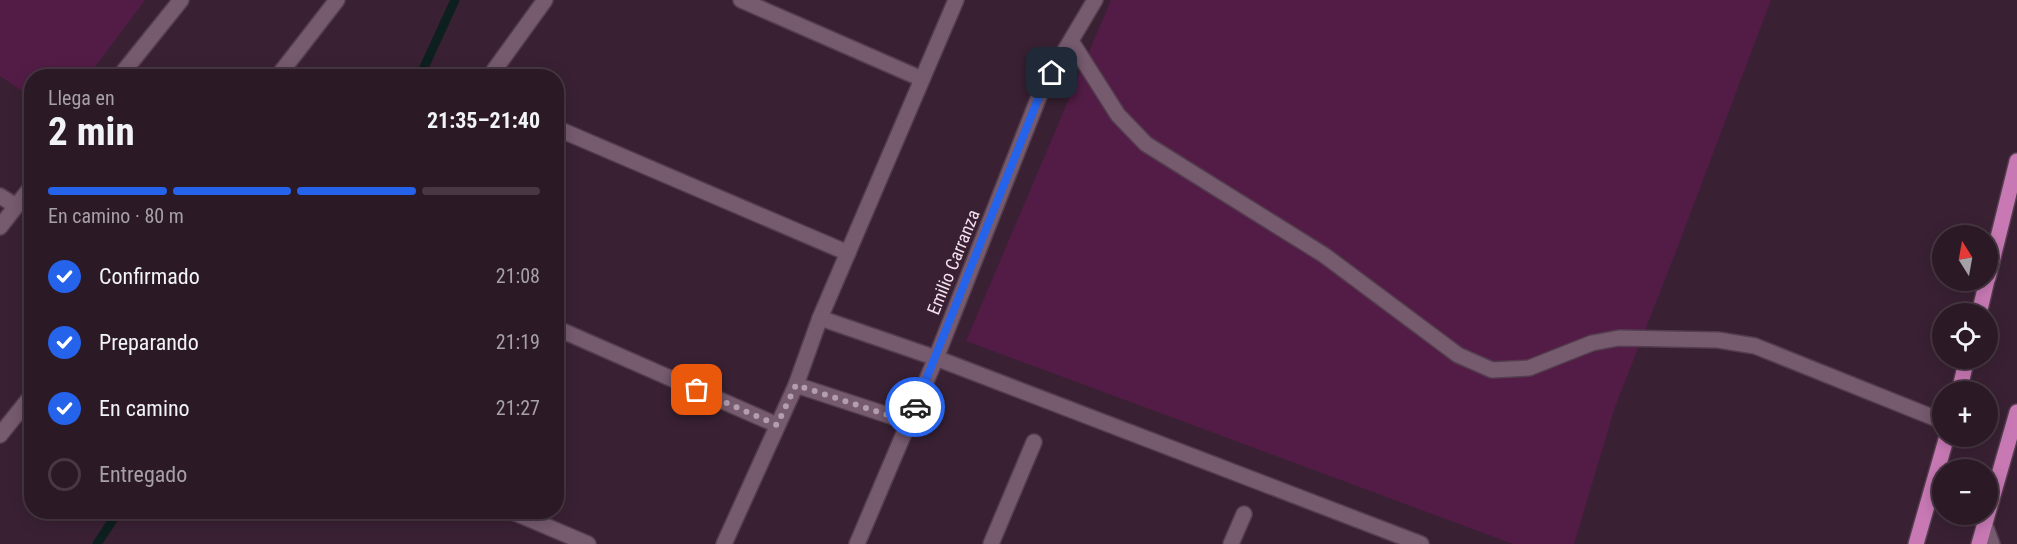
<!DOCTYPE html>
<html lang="es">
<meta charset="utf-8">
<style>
:root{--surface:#2b1926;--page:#33222e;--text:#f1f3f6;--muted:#a6a0a7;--line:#473843;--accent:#2563eb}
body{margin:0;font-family:"Roboto Condensed",sans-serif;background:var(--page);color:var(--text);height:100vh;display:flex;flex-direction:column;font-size:22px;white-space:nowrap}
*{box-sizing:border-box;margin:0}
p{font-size:20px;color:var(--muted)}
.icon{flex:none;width:33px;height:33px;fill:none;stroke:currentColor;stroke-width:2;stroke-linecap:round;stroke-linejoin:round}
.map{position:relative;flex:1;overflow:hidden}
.sheet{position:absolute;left:24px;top:69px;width:540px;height:450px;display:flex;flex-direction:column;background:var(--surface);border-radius:24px;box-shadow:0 3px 15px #0003,0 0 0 2px var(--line)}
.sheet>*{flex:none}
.needle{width:39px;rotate:349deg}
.fabs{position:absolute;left:1932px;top:225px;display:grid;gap:12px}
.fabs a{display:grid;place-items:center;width:66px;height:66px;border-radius:50%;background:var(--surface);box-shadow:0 3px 15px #0003,0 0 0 2px var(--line);font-size:30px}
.pin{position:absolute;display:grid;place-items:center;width:51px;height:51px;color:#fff;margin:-26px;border-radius:12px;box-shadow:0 3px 9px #0006}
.courier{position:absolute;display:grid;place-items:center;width:60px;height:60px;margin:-30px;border:4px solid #2563eb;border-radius:50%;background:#fff;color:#222;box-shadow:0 2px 8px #0007}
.headline em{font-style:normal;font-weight:700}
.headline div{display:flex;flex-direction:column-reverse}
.headline{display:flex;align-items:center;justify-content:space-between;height:102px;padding:0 24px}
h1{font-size:39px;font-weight:700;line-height:45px}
.bar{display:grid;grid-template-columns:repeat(4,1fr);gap:9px 6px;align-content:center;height:72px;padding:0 24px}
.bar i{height:8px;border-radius:4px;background:var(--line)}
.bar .current{background:var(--accent)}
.bar p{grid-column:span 4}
ol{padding:0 24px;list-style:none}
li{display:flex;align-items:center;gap:18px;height:66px}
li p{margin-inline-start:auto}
li .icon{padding:6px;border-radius:50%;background:var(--accent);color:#fff;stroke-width:4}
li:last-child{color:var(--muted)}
li i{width:33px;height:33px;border:3px solid var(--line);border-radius:50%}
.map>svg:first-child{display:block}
.grass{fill:#521c46}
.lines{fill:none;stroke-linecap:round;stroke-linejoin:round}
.stream{stroke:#0d1f1e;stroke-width:9}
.minor-casing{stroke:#533d4e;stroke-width:18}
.major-casing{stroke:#533d4e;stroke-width:18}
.minor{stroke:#765a6e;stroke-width:15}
.major{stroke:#c879b4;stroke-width:15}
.done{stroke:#b29ead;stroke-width:6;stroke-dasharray:0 10.8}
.route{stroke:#2563eb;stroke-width:8}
.labels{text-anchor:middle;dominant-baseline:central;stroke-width:6;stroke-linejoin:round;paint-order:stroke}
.street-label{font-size:18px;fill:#f3e2ee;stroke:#392133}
</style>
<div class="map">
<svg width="2017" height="544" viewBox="0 0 2017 544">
<rect width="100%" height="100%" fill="#392133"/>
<g class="grass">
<path d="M0 0H145L88 76H32L31 97 0 76Z"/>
<path d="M1111 0H1771L1678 246 1615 407 1574 544H1513L966 341Z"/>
</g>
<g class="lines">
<g class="stream">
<path d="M420 76 455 0"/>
<path d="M97 544 118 512"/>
</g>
<g class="minor-casing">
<g id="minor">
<path d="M741 0 922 79"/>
<path d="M1071 41 1118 115 1146 144 1324 255 1458 355 1492 370 1529 368 1592 343 1619 338 1718 340 1755 346 1942 421"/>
<path d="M120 76 181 0"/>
<path d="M278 76 337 0"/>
<path d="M490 76 545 0"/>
<path d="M556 128 848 253"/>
<path d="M0 196 16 206"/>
<path d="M0 227 32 186"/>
<path d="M820 318 936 358 1421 544"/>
<path d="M556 328 777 425"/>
<path d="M796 385 909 422"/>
<path d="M0 435 32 395"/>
<path d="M513 512 588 544"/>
<path d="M1985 525 1992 544"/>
<path d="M724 544 796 385 820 318 956 0"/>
<path d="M857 544 936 358 1042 89 1095 0"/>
<path d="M991 544 1034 442"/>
<path d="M1231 544 1244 514"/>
</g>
</g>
<g class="major-casing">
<g id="major">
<path d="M1988 278 2017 161"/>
<path d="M1979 314 1987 280"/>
<path d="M1959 392 1967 358"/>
<path d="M1916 544 1947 436"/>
<path d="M1979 544 2017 412"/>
</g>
</g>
<use href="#minor" class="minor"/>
<use href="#major" class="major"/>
</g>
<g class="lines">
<path class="done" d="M697 390 777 425 796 385 909 422 915 407"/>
<path class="route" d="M915 407 1042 89 1052 73"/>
</g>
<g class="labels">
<g class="street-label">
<text transform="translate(953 262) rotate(-68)">Emilio Carranza</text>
</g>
</g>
</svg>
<div class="fabs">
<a><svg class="needle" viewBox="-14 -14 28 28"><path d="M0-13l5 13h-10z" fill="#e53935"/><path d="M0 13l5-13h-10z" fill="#a6a0a7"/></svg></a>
<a><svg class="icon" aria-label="locate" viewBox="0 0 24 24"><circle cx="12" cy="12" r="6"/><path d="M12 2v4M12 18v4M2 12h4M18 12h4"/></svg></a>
<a>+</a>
<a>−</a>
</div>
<div class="pin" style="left:697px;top:390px;background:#ea580c"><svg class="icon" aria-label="bag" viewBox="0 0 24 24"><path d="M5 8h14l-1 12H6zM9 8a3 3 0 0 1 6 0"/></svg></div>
<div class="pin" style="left:1052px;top:73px;background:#1f2937"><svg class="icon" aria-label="home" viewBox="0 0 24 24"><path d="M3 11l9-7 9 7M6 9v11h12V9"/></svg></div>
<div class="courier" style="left:915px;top:407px"><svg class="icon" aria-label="car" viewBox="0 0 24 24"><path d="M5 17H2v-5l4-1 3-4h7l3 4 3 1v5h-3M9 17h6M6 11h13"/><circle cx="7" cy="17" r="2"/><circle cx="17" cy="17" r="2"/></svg></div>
<section class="sheet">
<div class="headline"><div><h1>2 min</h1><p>Llega en</p></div><em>21:35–21:40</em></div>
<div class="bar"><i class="current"></i><i class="current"></i><i class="current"></i><i></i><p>En camino · 80 m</p></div>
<ol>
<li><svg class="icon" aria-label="check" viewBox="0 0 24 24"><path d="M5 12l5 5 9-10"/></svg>Confirmado<p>21:08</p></li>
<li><svg class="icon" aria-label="check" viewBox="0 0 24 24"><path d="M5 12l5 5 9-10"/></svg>Preparando<p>21:19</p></li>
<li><svg class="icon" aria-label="check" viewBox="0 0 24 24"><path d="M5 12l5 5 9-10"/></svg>En camino<p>21:27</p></li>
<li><i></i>Entregado</li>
</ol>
</section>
</div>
